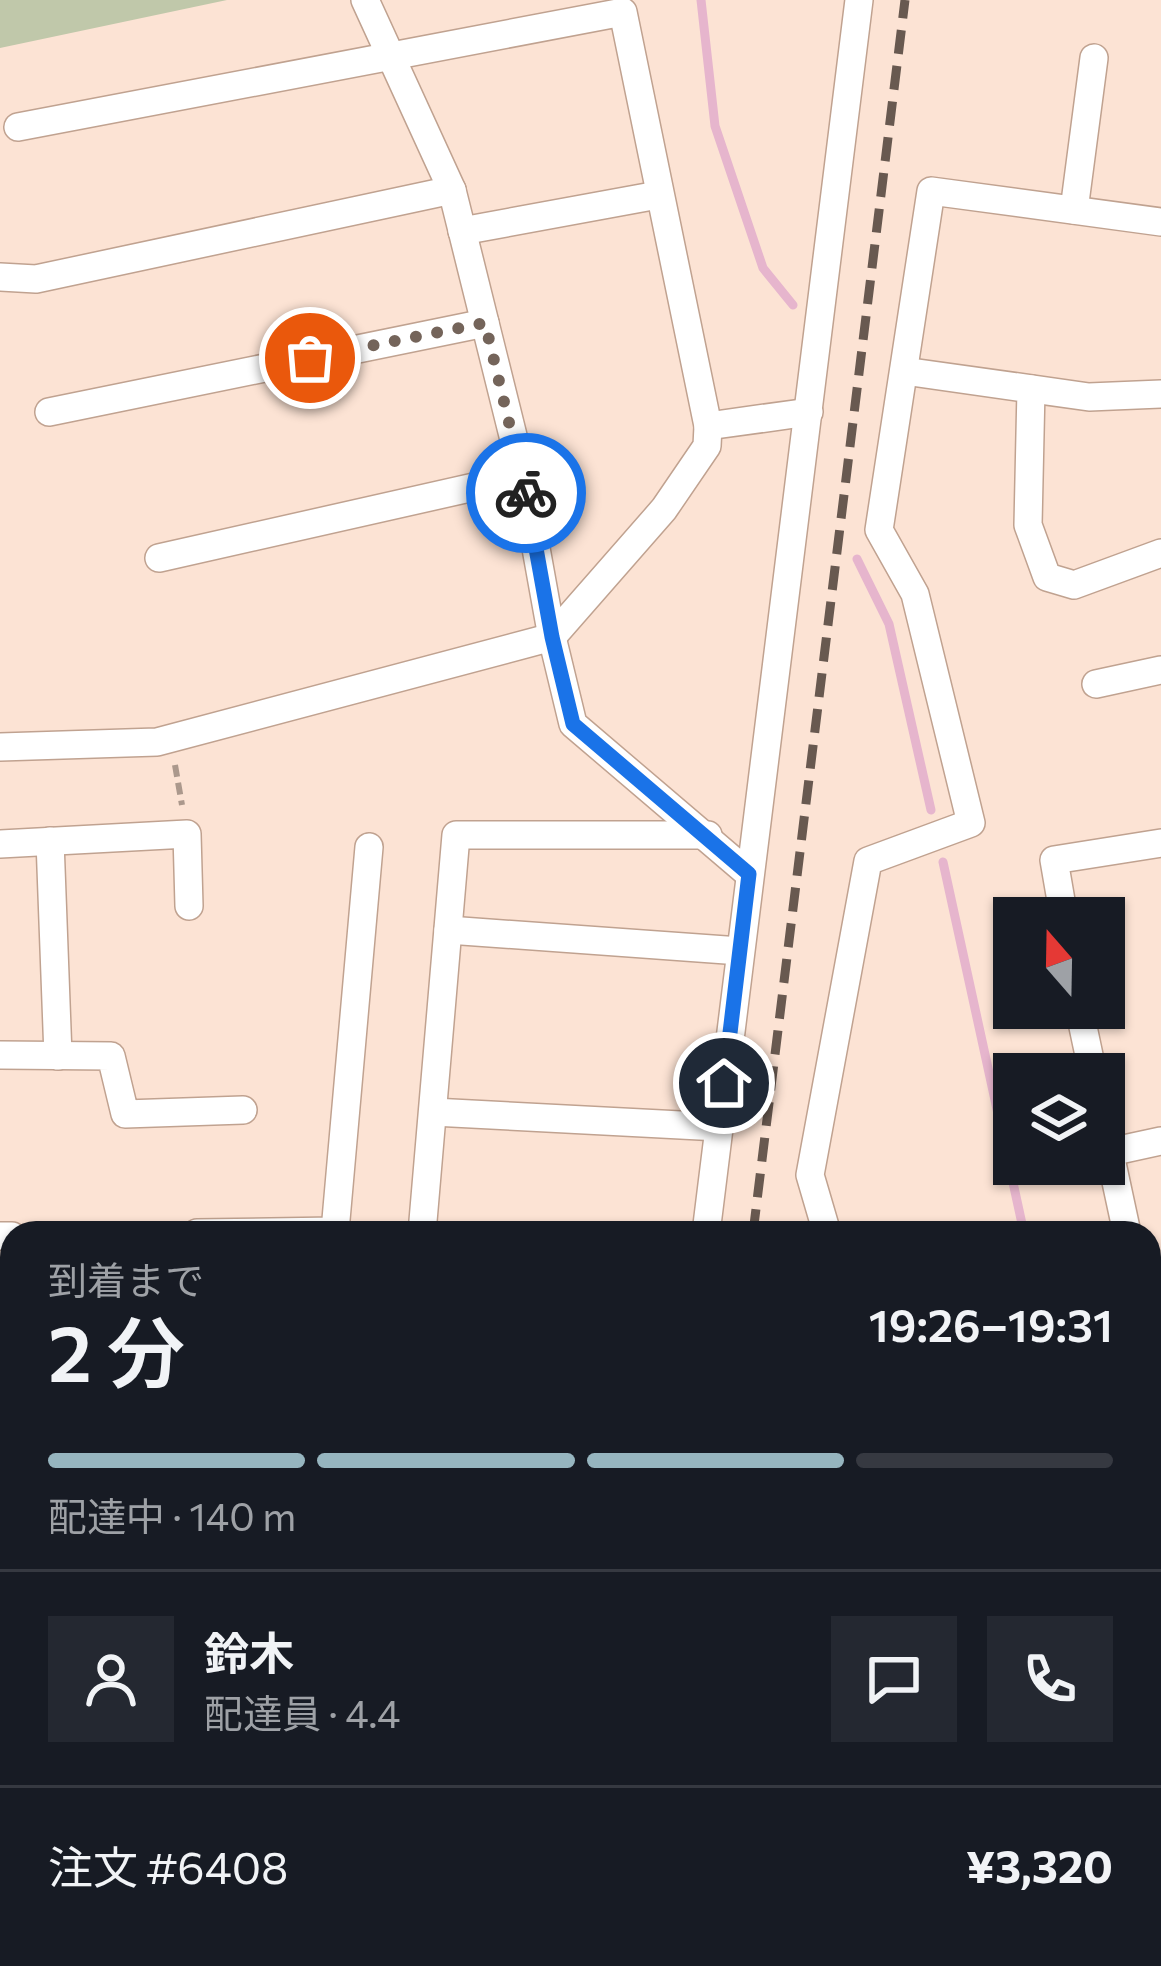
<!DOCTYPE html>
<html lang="ja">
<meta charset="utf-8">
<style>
:root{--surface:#171b24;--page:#242831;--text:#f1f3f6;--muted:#9ea1a6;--line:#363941;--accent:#96b5bf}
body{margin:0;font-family:Commissioner,"Noto Sans JP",sans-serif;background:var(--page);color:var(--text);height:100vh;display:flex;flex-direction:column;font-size:45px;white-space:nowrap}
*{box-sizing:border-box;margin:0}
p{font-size:39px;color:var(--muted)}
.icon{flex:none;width:66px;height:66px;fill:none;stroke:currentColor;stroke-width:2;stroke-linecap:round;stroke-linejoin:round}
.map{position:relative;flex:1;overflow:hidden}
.drawer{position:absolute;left:0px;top:1221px;width:1161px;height:747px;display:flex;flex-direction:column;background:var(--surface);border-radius:36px 36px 0 0;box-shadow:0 3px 9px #0004}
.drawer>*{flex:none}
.needle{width:78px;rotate:340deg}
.controls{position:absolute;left:993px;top:897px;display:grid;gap:24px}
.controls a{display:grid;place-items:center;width:132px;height:132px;border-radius:0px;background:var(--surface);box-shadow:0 3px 9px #0004;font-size:60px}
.pin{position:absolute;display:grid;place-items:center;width:102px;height:102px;color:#fff;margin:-51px;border:6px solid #fff;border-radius:50%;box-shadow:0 3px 12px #0007}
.courier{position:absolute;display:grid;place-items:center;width:120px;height:120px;margin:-60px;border:9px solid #1a73e8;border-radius:50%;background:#fff;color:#222;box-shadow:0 3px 15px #0007}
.summary em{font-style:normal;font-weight:600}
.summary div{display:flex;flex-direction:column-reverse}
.summary{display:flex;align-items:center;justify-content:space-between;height:204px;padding:0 48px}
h1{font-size:78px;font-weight:600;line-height:90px}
.bar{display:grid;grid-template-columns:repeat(4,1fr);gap:18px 12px;align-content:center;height:144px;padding:0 48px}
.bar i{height:15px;border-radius:9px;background:var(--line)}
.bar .current{background:var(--accent)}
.bar p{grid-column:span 4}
.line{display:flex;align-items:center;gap:30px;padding:0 48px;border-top:3px solid var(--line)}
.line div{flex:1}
.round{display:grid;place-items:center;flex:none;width:126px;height:126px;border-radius:0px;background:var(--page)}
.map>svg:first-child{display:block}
.pitch{fill:#c0c8aa}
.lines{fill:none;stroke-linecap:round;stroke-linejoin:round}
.stream{stroke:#e6b5cd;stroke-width:9}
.street-casing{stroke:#c0a290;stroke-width:30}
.path{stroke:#ab988c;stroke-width:6;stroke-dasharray:12 6;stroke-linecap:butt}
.street{stroke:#fff;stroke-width:27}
.rail{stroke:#685950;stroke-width:9;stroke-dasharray:24 12;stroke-linecap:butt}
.done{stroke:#74645a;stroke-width:12;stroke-dasharray:0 21.6}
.route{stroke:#1a73e8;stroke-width:15}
</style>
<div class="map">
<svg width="1161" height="1966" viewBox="0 0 1161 1966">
<rect width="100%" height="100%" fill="#fce3d4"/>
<path class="pitch" d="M0 0H227L0 48Z"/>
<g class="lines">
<g class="stream">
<path d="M701 0 715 126 763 268 793 305"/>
<path d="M857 559 889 624 931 810"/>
<path d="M943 862 1024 1233"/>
<path d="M1068 1956 1071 1966"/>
</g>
<g class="street-casing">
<g id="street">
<path d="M365 0 452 190 523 476 552 637 573 724 749 874"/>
<path d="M18 127 623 12 708 426 809 412"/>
<path d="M1074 210 1094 58"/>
<path d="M462 231 658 195"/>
<path d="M0 277 36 279 452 190"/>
<path d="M904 371 1089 397 1161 394"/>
<path d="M1031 389 1028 525 1047 577 1074 585 1161 553"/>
<path d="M49 412 485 323"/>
<path d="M159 558 523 476"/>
<path d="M1096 684 1161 670"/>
<path d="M0 747 157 742 552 637 664 509 707 446 708 426"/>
<path d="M50 841 58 1056"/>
<path d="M0 844 187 834 189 906"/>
<path d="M1064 918 1054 860 1161 843"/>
<path d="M448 930 740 951"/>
<path d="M1079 1008 1093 1074"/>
<path d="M0 1055 111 1056 125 1114 243 1110"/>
<path d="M433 1112 719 1127"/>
<path d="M1104 1126 1127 1233"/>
<path d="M1110 1152 1161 1141"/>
<path d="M423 1221 456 835H708"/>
<path d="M197 1233 335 1231 369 847"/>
<path d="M706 1233 859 0"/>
<path d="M827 1233 810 1175 868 861 971 823 915 594 879 530 931 191 1161 222"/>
<path d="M0 1236H12"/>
<path d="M1149 1339 1161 1396"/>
<path d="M0 1429H12"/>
<path d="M0 1723H12"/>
<path d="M0 1898 12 1899"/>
<path d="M933 1956 936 1966"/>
<path d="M618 1966 619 1956"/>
</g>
</g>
<path class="path" d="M175 765 182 805"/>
<use href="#street" class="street"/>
<g class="rail">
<path d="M753 1233 905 0"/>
<path d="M663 1966 664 1956"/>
</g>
</g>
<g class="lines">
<path class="done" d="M310 358 485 323 526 493"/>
<path class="route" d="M526 493 552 637 573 724 749 874 724 1083"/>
</g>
</svg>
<div class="controls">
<a><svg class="needle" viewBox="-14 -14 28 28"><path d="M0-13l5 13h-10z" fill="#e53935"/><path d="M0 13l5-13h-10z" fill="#9ea1a6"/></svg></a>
<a><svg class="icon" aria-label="layers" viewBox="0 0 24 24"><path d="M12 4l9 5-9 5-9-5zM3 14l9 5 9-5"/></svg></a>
</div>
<div class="pin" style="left:310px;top:358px;background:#ea580c"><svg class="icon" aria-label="bag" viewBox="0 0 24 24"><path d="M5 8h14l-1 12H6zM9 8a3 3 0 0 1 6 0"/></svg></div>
<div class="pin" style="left:724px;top:1083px;background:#1f2937"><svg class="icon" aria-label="home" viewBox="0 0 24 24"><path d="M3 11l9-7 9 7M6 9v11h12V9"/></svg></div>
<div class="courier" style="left:526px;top:493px"><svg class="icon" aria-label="bike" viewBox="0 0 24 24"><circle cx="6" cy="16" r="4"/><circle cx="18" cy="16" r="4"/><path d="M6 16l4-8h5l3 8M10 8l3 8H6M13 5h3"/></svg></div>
<section class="drawer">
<div class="summary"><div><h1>2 分</h1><p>到着まで</p></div><em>19:26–19:31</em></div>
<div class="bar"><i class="current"></i><i class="current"></i><i class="current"></i><i></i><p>配達中 · 140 m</p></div>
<div class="line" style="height:216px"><a class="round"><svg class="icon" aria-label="person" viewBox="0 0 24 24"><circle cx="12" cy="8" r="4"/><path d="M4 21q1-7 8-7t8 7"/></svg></a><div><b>鈴木</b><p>配達員 · 4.4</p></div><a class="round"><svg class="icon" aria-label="chat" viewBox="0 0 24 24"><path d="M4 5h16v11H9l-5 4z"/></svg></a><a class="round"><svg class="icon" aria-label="phone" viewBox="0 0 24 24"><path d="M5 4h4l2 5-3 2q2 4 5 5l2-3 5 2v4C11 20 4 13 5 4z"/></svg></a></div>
<div class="line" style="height:156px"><div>注文 #6408</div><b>¥3,320</b></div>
</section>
</div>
